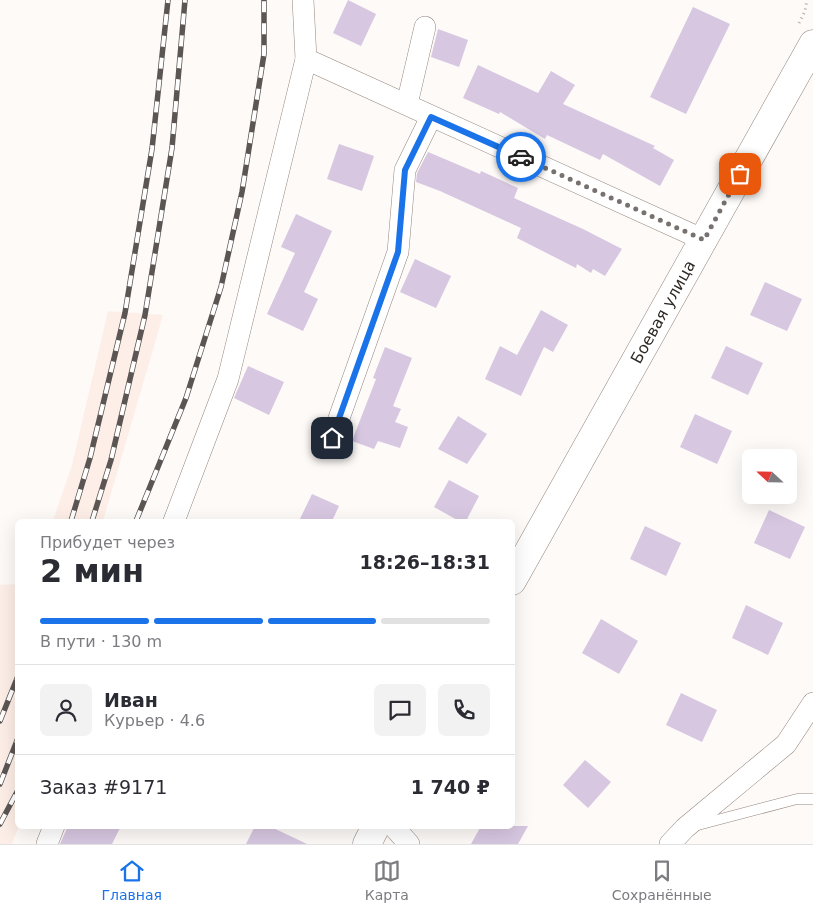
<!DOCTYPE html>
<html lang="ru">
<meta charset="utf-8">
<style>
:root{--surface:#fff;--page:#f2f2f3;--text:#2b2b33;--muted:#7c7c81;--line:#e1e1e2;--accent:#1a73e8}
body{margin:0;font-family:"DejaVu Sans",sans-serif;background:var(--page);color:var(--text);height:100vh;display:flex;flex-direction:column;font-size:19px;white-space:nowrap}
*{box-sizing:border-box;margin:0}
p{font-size:16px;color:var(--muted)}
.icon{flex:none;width:28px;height:28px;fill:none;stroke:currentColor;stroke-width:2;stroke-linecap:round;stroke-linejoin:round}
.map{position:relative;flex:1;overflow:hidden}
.sheet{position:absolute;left:15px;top:519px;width:500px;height:310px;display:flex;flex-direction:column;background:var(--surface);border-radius:8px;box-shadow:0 5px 20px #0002}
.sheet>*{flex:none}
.needle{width:32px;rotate:292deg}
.tools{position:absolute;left:742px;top:449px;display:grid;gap:10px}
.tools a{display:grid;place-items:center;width:55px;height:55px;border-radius:8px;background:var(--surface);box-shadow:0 5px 20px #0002;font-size:25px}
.pin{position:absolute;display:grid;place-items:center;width:42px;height:42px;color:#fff;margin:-21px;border-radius:10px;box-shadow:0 2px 8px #0006}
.courier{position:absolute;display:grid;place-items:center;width:50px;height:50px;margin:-25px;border:4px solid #1a73e8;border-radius:50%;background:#fff;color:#222;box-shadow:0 1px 6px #0007}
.overview em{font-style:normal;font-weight:800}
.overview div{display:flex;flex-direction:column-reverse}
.overview{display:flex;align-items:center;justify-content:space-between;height:85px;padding:0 25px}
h1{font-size:32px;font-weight:800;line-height:38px}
.bar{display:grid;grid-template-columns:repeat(4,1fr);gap:8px 5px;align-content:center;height:60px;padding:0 25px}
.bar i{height:6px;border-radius:4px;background:var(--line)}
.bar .on{background:var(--accent)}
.bar p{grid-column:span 4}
.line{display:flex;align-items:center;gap:12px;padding:0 25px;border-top:1px solid var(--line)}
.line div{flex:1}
.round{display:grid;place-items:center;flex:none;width:52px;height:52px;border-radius:8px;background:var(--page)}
.menu{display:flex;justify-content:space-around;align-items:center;height:70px;border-top:1px solid var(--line);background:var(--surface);font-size:14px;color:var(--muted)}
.menu a{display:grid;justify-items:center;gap:2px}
.menu .on{color:var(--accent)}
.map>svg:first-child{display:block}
.built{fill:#fdefe7}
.building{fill:#d7c7e1}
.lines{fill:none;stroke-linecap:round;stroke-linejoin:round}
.lane-casing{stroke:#94857d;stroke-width:11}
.street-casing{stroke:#94857d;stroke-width:22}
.secondary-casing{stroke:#94857d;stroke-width:29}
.path{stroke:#aeaaa8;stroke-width:3;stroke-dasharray:1 4;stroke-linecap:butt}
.lane{stroke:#fff;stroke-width:10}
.street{stroke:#fff;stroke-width:21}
.secondary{stroke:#fff;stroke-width:28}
.rail-casing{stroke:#5b5553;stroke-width:5.5}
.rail{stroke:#fff;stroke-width:4;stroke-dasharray:11;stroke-linecap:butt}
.done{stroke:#777270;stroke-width:5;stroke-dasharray:0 9}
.route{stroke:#1a73e8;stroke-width:6}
.labels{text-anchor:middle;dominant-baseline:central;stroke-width:5;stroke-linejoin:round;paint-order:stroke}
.street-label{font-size:16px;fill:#2f2926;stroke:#fff}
</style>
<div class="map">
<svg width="813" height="844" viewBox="0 0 813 844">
<rect width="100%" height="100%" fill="#fdfaf8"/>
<g class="built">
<path d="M108 311 163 315 103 521H53L72 465Z"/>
<path d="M17 584 18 826H19L12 844H0V585Z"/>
</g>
<g class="building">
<path d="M348 0 376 14 361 46 333 33Z"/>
<path d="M693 7 730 24 686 114 650 97Z"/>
<path d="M438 29 468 40 459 67 431 57Z"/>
<path d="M478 65 538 93 551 71 575 85 563 104 655 146 653 148 674 160 660 186 603 154 600 160 547 135 545 139 500 112 499 114 463 98Z"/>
<path d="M339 144 374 156 362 191 327 179Z"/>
<path d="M428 152 480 174 481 171 518 188 514 198 583 229 622 249 605 276 593 269 591 273 577 264 576 268 517 238 521 228 440 191 416 182 417 173Z"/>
<path d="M296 214 332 231 304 292 318 299 303 331 267 314 295 253 281 247Z"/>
<path d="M415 259 451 276 436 308 400 292Z"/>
<path d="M765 282 802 299 787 331 750 315Z"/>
<path d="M541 310 568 325 553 352 544 347 521 396 485 379 500 346 517 355Z"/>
<path d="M726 346 763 363 748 395 711 378Z"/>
<path d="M385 347 412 358 393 406 401 409 395 422 408 427 400 448 378 441 374 449 352 441 376 379 373 378Z"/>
<path d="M248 366 284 382 269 415 234 398Z"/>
<path d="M695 414 732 431 717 464 680 447Z"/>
<path d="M458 416 487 434 467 464 438 449Z"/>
<path d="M449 480 479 496 466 521H459L434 507Z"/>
<path d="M312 494 339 506 332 521H299Z"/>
<path d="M769 510 805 527 790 559 754 543Z"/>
<path d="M645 526 681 543 666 576 630 559Z"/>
<path d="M746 605 783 623 768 655 732 638Z"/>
<path d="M601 619 638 641 619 674 582 653Z"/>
<path d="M681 693 717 710 702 742 666 725Z"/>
<path d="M585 760 611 782 588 808 563 785Z"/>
<path d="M68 826H121L112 844H60Z"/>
<path d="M255 826H269L307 844H246Z"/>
<path d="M481 826H528L518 844H471Z"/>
</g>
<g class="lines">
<g class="lane-casing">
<path id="lane" d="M698 825 797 799H813"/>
</g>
<g class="street-casing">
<g id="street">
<path d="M306 59 704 240"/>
<path d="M407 104 425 27"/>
<path d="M332 438 398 252 405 170 431 117"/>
<path d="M174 521 228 379 306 59 303 0"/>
<path d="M393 826 409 844"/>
<path d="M47 844 54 826"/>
<path d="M670 844 685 828 786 744 813 703"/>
</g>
</g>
<g class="secondary-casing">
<g id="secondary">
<path d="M512 581 813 44"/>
<path d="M367 844 376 826"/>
</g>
</g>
<path class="path" d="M799 23 805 11 807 0"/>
<use href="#lane" class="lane"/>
<use href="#street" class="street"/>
<use href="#secondary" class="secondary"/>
<g class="rail-casing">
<g id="rail">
<path d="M71 521 90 458 125 313 152 149 168 0"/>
<path d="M92 521 111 460 145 315 172 148 185 0"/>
<path d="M136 521 186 398 221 287 242 192 264 54V0"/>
<path d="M0 721 18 676"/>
<path d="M0 784 18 738"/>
<path d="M0 824 18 790"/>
</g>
</g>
<use href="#rail" class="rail"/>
</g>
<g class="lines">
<path class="done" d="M521 157 704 240 740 174"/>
<path class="route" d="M332 438 398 252 405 170 431 117 521 157"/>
</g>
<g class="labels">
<g class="street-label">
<text transform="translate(663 312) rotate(-61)">Боевая улица</text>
</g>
</g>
</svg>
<div class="tools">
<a><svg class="needle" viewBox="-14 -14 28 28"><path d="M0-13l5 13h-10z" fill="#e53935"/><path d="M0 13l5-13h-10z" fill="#7c7c81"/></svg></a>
</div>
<div class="pin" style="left:740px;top:174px;background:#ea580c"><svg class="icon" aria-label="bag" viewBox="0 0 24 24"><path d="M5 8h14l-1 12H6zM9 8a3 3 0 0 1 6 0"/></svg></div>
<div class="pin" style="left:332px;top:438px;background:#1f2937"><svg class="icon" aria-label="home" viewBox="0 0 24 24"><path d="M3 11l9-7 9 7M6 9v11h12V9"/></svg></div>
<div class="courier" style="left:521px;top:157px"><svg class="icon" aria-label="car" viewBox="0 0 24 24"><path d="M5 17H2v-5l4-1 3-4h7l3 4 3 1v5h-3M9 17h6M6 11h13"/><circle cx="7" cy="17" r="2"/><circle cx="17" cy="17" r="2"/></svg></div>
<section class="sheet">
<div class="overview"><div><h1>2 мин</h1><p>Прибудет через</p></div><em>18:26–18:31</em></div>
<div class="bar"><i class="on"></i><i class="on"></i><i class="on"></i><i></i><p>В пути · 130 m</p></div>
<div class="line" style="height:90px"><a class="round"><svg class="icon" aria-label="person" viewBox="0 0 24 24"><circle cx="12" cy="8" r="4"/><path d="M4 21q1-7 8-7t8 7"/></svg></a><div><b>Иван</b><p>Курьер · 4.6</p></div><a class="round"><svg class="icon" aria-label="chat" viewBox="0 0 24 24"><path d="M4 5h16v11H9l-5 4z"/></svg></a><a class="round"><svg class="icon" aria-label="phone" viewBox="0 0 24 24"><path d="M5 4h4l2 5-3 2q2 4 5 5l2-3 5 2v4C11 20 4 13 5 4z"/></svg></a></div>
<div class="line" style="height:65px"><div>Заказ #9171</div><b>1 740 ₽</b></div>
</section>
</div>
<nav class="menu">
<a class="on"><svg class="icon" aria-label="home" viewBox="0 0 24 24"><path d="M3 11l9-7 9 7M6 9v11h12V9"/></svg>Главная</a>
<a><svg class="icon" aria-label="map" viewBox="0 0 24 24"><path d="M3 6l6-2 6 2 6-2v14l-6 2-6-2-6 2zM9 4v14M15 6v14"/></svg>Карта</a>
<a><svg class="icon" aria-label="saved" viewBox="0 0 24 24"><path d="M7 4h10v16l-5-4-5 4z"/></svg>Сохранённые</a>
</nav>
